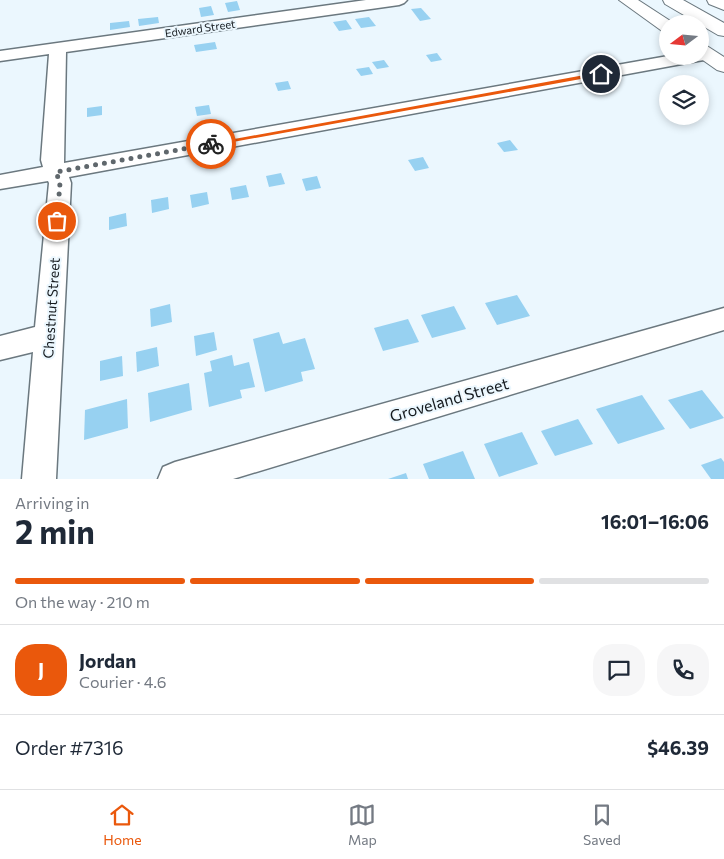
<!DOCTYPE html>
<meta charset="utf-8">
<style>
:root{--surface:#fff;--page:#f6f6f7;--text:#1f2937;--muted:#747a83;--line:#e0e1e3;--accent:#ea580c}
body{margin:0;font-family:Commissioner,sans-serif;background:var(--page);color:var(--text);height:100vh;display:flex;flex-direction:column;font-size:19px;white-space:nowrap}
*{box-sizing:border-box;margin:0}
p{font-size:16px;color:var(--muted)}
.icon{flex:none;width:28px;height:28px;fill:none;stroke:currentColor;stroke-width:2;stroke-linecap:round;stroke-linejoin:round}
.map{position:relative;height:479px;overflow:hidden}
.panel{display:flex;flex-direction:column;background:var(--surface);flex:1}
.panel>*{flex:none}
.needle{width:32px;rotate:254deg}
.buttons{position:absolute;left:659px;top:15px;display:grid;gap:10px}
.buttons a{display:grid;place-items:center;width:50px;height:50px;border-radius:50%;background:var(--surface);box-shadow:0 2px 8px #0003;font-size:25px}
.pin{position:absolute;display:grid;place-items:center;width:42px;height:42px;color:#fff;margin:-21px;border:2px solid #fff;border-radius:50%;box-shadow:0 1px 5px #0007}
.courier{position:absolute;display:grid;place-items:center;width:50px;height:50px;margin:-25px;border:4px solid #ea580c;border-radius:50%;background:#fff;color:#222;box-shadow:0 1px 6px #0007}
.headline em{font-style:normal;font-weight:700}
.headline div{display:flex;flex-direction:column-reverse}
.headline{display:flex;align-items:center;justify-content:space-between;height:85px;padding:0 15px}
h1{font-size:32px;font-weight:700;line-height:38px}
.bar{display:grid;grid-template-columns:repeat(4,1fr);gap:8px 5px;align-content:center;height:60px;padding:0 15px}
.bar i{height:6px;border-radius:4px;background:var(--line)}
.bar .selected{background:var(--accent)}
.bar p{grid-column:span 4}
.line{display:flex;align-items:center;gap:12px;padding:0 15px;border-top:1px solid var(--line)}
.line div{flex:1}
.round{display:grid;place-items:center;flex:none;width:52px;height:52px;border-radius:20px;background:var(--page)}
.menu{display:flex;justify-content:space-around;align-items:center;height:70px;border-top:1px solid var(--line);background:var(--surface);font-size:14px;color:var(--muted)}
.menu a{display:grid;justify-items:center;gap:2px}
.menu .selected{color:var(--accent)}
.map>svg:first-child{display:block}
.building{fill:#97d1f1}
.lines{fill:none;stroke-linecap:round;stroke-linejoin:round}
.minor-casing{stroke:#6b787f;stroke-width:3}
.major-casing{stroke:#6b787f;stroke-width:2}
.highway-casing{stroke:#6b787f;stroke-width:2}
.minor{fill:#fff;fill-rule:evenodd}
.major{fill:#fff;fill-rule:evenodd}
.highway{fill:#fff;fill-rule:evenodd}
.route{fill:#ea580c}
.done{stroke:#5f676c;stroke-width:5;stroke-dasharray:0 9}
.labels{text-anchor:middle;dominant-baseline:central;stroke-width:4;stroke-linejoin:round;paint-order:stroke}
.far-street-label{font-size:11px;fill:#14191d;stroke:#ebf7fe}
.street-label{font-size:14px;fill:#14191d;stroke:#ebf7fe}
.near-street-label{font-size:16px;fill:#14191d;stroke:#ebf7fe}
</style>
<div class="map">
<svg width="724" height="479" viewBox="0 0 724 479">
<rect width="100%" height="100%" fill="#ebf7fe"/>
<g class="building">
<path d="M237 1 240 10 228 12 225 3Z"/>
<path d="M211 6 214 15 201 17 199 8Z"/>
<path d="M421 8 431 19 420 21 411 9Z"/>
<path d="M158 17 159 23 139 26 138 19Z"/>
<path d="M369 17 376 26 361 28 355 19Z"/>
<path d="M346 20 352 29 339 31 333 22Z"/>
<path d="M129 21 130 27 110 30V23Z"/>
<path d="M215 42 217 49 196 52 194 45Z"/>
<path d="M437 53 442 60 431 62 426 55Z"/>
<path d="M384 60 389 67 377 69 372 62Z"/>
<path d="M369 67 373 74 361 76 356 69Z"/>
<path d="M288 81 291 89 278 91 275 83Z"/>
<path d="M209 105 211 114 197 116 195 107Z"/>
<path d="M102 106V115L87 117V108Z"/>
<path d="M510 140 518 150 504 152 497 143Z"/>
<path d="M423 157 429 168 415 171 408 160Z"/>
<path d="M281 173 285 184 269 187 266 176Z"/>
<path d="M317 176 321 188 306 191 302 179Z"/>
<path d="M246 185 249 197 232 200 230 188Z"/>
<path d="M207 192 209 204 192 208 190 195Z"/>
<path d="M168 197 169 209 152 213 151 200Z"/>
<path d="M126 213 127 226 109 230V217Z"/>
<path d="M517 295 530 316 497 325 485 303Z"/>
<path d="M170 304 172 322 151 327 150 309Z"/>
<path d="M454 306 466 329 432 338 421 315Z"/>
<path d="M408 319 419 342 383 351 374 328Z"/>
<path d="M214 332 217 350 196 356 194 336Z"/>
<path d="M279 332 283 344 305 338 315 369 301 372 303 381 265 392 253 339Z"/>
<path d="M157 347 159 366 137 372 136 352Z"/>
<path d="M232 355 234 366 249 362 255 387 240 390 242 398 209 407 204 373 212 371 210 361Z"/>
<path d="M122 356 123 376 100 381V361Z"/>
<path d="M189 383 192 410 150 422 148 393Z"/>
<path d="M702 390 724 418 690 429 668 400Z"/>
<path d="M642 395 665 429 618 444 596 409Z"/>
<path d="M127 399 128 428 84 440 85 410Z"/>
<path d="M578 419 593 444 555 456 541 431Z"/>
<path d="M522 432 538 464 499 477 484 444Z"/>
<path d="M463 451 475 479H429L423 464Z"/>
<path d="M721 458 724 462V479H711L701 465Z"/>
<path d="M406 473 408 479H388Z"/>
</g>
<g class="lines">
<g class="minor-casing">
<g id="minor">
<path d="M366 0H407L404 3 399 5 66 52 64 163 668 56H700V51L704 52 707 56 704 60 698 61 69 177 71 183 56 479H22L33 352 0 360V336L35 327 49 183 48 181 0 189V175L43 167 41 160 49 54 0 61V51Z"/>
<path d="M724 308V330L233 479H158L163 467 175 462Z"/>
</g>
</g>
<g class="major-casing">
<g id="major">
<path d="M619 0H638L675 24H668V32L662 31Z"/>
<path d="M700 44 707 46 724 57V72L717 70 697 56H700Z"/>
</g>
</g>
<g class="highway-casing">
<g id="highway">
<path d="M663 0H683L724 23V36L718 35 665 4Z"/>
<path d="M707 0H724V10L709 4Z"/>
</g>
</g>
<use href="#minor" class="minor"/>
<use href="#major" class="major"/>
<use href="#highway" class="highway"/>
</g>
<path class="route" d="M601 72 603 75 211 146 207 144Z"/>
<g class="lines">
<path class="done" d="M57 221 60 183 56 172 211 144"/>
</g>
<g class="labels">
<g class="far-street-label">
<text transform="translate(200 28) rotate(-8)">Edward Street</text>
</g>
<g class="street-label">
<text transform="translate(51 308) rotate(-86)">Chestnut Street</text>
</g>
<g class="near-street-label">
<text transform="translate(449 399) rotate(-16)">Groveland Street</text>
</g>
</g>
</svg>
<div class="buttons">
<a><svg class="needle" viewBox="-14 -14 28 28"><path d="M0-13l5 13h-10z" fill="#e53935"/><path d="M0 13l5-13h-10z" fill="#747a83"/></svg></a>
<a><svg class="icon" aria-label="layers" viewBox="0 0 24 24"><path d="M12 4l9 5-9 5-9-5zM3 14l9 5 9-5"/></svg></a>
</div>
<div class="pin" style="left:57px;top:221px;background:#ea580c"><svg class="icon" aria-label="bag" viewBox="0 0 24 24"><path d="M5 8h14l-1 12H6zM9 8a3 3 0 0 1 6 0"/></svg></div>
<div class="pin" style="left:601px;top:74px;background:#1f2937"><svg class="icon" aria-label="home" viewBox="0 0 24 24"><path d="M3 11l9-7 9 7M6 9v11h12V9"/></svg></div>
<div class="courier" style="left:211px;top:144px"><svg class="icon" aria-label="bike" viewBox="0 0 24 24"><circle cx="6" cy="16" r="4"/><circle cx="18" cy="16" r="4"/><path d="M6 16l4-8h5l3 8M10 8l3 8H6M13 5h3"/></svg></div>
</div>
<section class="panel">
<div class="headline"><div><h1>2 min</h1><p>Arriving in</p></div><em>16:01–16:06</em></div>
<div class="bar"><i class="selected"></i><i class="selected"></i><i class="selected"></i><i></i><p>On the way · 210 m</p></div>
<div class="line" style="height:90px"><b class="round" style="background:var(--accent);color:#fff">J</b><div><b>Jordan</b><p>Courier · 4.6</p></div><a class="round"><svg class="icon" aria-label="chat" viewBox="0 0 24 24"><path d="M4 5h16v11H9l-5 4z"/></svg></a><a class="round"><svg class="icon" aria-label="phone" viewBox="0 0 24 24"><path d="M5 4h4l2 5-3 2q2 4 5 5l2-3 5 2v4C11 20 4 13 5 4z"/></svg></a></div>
<div class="line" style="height:65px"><div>Order #7316</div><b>$46.39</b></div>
</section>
<nav class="menu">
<a class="selected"><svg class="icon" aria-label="home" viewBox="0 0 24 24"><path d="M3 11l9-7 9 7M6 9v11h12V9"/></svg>Home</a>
<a><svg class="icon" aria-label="map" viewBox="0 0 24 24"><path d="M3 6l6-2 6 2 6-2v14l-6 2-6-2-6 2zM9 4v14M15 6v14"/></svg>Map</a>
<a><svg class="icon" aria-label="saved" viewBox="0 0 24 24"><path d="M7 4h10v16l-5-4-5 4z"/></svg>Saved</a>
</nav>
